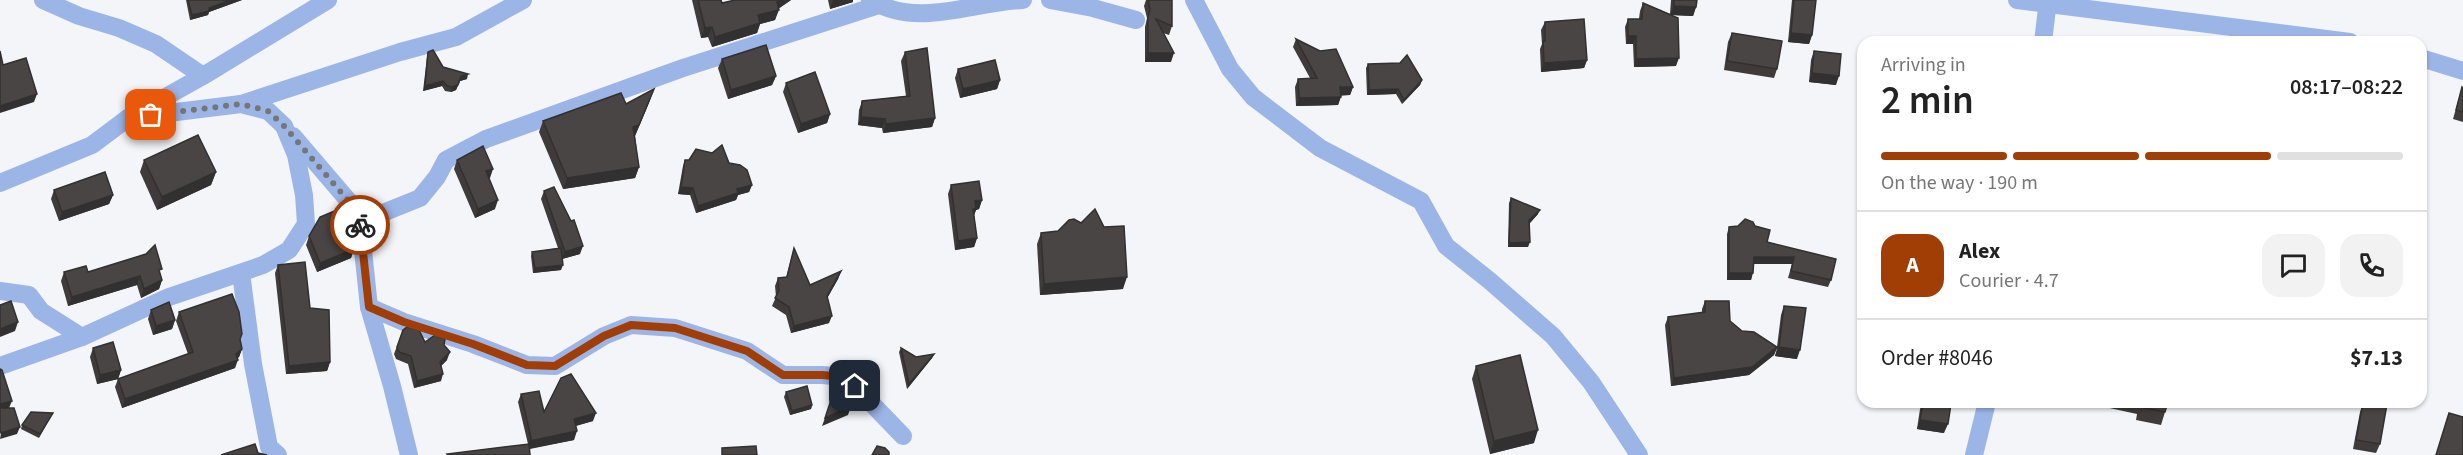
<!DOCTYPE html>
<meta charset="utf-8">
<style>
:root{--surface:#fff;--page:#f2f2f2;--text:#222;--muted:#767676;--line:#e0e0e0;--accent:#a13e06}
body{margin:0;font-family:"Source Sans 3",sans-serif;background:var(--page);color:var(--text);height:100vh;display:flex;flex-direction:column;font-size:22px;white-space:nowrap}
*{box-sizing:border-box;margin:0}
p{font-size:20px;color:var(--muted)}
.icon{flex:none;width:33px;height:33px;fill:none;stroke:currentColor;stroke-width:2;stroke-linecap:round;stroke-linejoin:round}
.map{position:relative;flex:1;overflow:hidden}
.sheet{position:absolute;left:1857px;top:36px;width:570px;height:372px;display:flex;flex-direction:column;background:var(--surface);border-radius:18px;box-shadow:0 2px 4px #0004}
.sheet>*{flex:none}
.pin{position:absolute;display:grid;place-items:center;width:51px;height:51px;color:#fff;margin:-26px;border-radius:12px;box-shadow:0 3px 9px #0006}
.courier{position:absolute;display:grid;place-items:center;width:60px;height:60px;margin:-30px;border:4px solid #a13e06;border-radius:50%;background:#fff;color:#222;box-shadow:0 2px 8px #0007}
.headline em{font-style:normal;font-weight:600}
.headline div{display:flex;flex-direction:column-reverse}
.headline{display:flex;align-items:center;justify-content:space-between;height:102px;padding:0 24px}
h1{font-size:39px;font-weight:600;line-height:45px}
.bar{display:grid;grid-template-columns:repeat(4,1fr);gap:9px 6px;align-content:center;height:72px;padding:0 24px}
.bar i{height:8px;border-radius:4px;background:var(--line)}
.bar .active{background:var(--accent)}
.bar p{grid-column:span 4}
.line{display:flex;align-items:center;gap:15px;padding:0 24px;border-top:2px solid var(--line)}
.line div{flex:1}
.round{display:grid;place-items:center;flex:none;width:63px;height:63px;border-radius:18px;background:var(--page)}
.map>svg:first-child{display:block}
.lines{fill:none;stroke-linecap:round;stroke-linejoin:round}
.minor{stroke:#9cb5e7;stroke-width:18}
.wall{fill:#3e3b3a}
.shaded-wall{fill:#323030}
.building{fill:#484544;stroke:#323030;stroke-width:1.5}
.done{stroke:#757678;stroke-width:6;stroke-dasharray:0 10.8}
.route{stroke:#a13e06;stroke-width:8}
</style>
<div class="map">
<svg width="2463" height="455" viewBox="0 0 2463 455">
<rect width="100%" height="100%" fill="#f3f5f8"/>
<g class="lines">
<g class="minor">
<path d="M43 0 79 16 119 28 156 44 203 76"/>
<path d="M870 0C920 29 970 2 1023 0"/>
<path d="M1050 0 1093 8 1136 20"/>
<path d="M1194 0 1230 69 1253 97 1320 148 1421 201 1446 246 1490 281 1553 336 1591 382 1639 455"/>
<path d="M2017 0 2350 42"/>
<path d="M2043 42 2048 0"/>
<path d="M2421 58 2463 71"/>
<path d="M241 104 400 52 456 37 523 0"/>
<path d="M293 136 352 205 360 222 369 307 392 386 409 455"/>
<path d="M0 183 92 145 128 118 203 76 328 0"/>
<path d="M360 222 420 198 437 177 446 160 486 139 683 68 879 5"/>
<path d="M241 273 253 364 269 447 278 455"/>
<path d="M0 291 29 295 41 311 82 337"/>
<path d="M369 307 404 322 473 344 527 365 555 366 604 336 631 325 675 328 747 351 783 375H822L846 377 903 436"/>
<path d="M0 366 82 337 169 297 263 265 289 250 306 224 304 195 296 155 284 126 268 111 241 104 128 118"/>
<path d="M1974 455 1987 402"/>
</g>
</g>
<g class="wall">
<path d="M186 0H242L209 12 208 15 190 20Z"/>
<path d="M692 0H721L722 3 791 0 778 9 775 20 760 24 757 33 712 47 708 37 701 38Z"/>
<path d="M828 0H853V2L830 9Z"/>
<path d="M1146 0H1172V26L1169 35 1163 33 1171 62H1145V27L1147 18 1144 6Z"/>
<path d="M1671 0H1697L1696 7 1693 16 1673 15 1676 66 1634 67 1633 44H1626L1625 27 1628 19H1639L1640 11 1643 3 1670 14Z"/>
<path d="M1792 0H1794L1812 35 1809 44 1788 42Z"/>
<path d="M1545 22 1587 60 1584 68 1541 72 1540 49 1542 44 1541 30Z"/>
<path d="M1732 33 1777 69 1774 78 1724 70 1728 42Z"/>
<path d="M1296 39 1353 87 1350 95H1341L1338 105 1296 106 1295 87 1298 79 1310 78 1293 47Z"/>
<path d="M1814 51 1836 85 1809 82 1811 60Z"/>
<path d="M428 52 443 67 467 79 460 81 456 90 451 92 445 91 442 86 423 91 427 57Z"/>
<path d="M905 52 935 118 932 127 883 133 882 128 858 125 859 110 862 101 906 96 901 61Z"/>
<path d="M722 59 776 76 772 85 728 99 718 68Z"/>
<path d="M1368 64 1422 80 1420 85 1402 104 1396 94 1367 95 1366 68Z"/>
<path d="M958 69 1000 80 997 89 960 98 955 78Z"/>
<path d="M786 83 830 114 827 123 798 133 783 92Z"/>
<path d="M2462 87 2463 88V122L2453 119Z"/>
<path d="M650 100 635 136 639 167 635 178 563 189 539 132 543 121Z"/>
<path d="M144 160 216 172 211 185 157 210 140 172Z"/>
<path d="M457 160 490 178H489L495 209 475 218 454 169Z"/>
<path d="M685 160 729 163 752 185 749 192 738 195 736 200 696 213 690 195 678 194 683 166Z"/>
<path d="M951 185 982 200 979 209 976 210 974 215 977 238 974 247 955 250 948 194Z"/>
<path d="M54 190 113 195 109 204 59 221 51 199Z"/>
<path d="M544 191 580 254 562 259 561 270 533 273 531 256 532 252 558 248 541 199Z"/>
<path d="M1511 198 1538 214 1530 223 1528 247H1508L1509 203Z"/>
<path d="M1729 227 1767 242 1831 280 1828 287 1788 278 1792 264H1754L1751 280H1727V234Z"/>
<path d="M1041 233 1123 289 1040 295 1037 244Z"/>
<path d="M354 234 351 241 354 249 351 258 317 272 306 245 309 236Z"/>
<path d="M794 248 810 285 841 271 838 279 827 298 829 323 791 333 786 315 772 306 776 297 775 286 778 278H786Z"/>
<path d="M278 265 310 308 330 362 327 371 286 374 275 273Z"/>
<path d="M64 272H88L160 275 162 280 159 289 141 298 137 285 68 306 61 281Z"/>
<path d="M1705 301 1742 331 1777 347 1781 315 1784 306 1797 359 1775 356 1777 348 1774 355 1749 375 1671 386 1665 325 1668 317 1702 313V309Z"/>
<path d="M151 310 175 320 172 329 153 335 148 319Z"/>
<path d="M179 312 240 339 242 349 239 357 237 358 235 368 122 408 115 387 118 379 188 354 176 321Z"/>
<path d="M403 330 425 342 444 345 447 360 441 366V381L414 388 408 364 396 359 394 354Z"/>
<path d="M93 348 121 370 118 379 97 384 90 357Z"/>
<path d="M901 348 916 357 934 354 932 358 907 389 899 352Z"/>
<path d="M1476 366 1534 443 1490 454 1472 379Z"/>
<path d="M786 392 812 405 811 409 790 415 784 397Z"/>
<path d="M521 394 544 412 593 421 576 426 574 440 530 449V455H447V454L528 444 518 402Z"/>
<path d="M1923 402 1944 433 1917 429 1920 409Z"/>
<path d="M2106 402H2168L2165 412 2161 425 2136 420 2137 414 2105 407Z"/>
<path d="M2367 402 2380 444 2376 453 2353 449 2360 412 2363 403H2366Z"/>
<path d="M53 413 39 438 21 429 22 425Z"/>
<path d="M2449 413 2463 455H2436Z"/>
</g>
<g class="shaded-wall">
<path d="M231 0H242L209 12 208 15 190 20 192 15Z"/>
<path d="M780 0H791L775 11 779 10 775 20 760 24 757 33 712 47 715 37 758 15Z"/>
<path d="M833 0H853V2L830 9Z"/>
<path d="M1674 6 1696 7 1693 16 1670 15Z"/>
<path d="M712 27 708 37 701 38 705 28Z"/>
<path d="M1791 33 1812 35 1809 44 1788 42Z"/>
<path d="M1628 36H1636L1633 44H1626Z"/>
<path d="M1148 53H1174L1171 62H1145Z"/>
<path d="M1679 58 1676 66 1634 67 1636 59Z"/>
<path d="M1587 60 1584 68 1541 72 1544 63Z"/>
<path d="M1812 73 1839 76 1836 85 1809 82Z"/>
<path d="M468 74 467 79 460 81 456 90 451 92 452 87 461 76Z"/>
<path d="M776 76 772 85 728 99 731 90Z"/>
<path d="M1000 80 997 89 960 98 963 89Z"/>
<path d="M1422 80 1420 85 1402 104 1404 100Z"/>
<path d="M443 81 442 86 423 91 425 86Z"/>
<path d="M1340 87H1353L1350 95 1338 96Z"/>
<path d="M654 89 650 100 635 136 633 127Z"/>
<path d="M1398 89 1396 94 1367 95 1369 90Z"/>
<path d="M37 94 34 102 0 113V106Z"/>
<path d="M1341 97 1338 105 1296 106 1299 98Z"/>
<path d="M830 114 827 123 798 133 801 124Z"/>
<path d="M861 117 885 119 882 128 858 125Z"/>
<path d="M935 118 932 127 883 133 886 124Z"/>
<path d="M639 167 635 178 563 189 567 178Z"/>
<path d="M493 169 490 178 483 180 486 171Z"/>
<path d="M216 172 211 185 157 210 162 197Z"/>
<path d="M752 185 749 192 738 195 736 200 696 213 698 206 737 189Z"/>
<path d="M681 187 693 188 690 195 678 194Z"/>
<path d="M113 195 109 204 59 221 62 212Z"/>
<path d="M498 200 495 209 475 218 478 209Z"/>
<path d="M982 200 979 209 976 210 973 218H970L975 201Z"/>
<path d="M1540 210 1538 214 1528 225 1529 220Z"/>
<path d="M977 238 974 247 955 250 958 241Z"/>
<path d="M1530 242 1528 247H1508L1509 243Z"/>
<path d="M583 246 580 254 562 259 565 252Z"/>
<path d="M354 249 351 258 317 272 320 263Z"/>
<path d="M1754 257H1794L1792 264H1751Z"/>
<path d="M563 265 561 270 533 273 535 268Z"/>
<path d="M841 271 838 279 824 304 827 296Z"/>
<path d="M1729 273H1753L1751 280H1727Z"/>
<path d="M140 276 137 285 68 306 72 297Z"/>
<path d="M1127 277 1123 289 1040 295 1044 284Z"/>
<path d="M162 280 159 289 141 298 144 289Z"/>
<path d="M832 316 829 323 791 333 794 326Z"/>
<path d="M175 320 172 329 153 335 156 326Z"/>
<path d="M18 322 15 331 0 337V329Z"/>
<path d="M1777 347 1774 355 1749 375 1671 386 1674 378Z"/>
<path d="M1779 347 1800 350 1797 359 1775 356Z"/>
<path d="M242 349 239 357 234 361 238 360 235 368 122 408 125 399 236 354Z"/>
<path d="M450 352 447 360 438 369 440 362Z"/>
<path d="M934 354 932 358 907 389 909 384Z"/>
<path d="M330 362 327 371 286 374 289 366Z"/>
<path d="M121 370 118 379 97 384 100 375Z"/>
<path d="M443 374 441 381 414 388 417 381Z"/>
<path d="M12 401 9 408 0 411V404Z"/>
<path d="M812 405 811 409 790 415 792 411Z"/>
<path d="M851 406 848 415 822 426 825 418Z"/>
<path d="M596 413 593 421 571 427 574 419Z"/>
<path d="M1920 420 1948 424 1944 433 1917 429Z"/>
<path d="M20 427 17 434 0 439 1 433Z"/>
<path d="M1538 430 1534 443 1490 454 1494 441Z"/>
<path d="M577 431 574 440 527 449 530 441Z"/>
</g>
<g class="building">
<path d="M188 0H231L209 8V11L192 15Z"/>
<path d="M698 0H721L722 3 735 0H780L777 2 779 10 758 15 760 23 715 37 712 27 705 28Z"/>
<path d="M1148 0H1172V26L1156 19 1174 53H1148V18L1150 9Z"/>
<path d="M1674 0H1697L1696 7 1674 6Z"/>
<path d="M1794 0H1816L1812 35 1791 33Z"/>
<path d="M1643 3 1678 18 1679 58 1636 59V36H1628V19H1642Z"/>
<path d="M1584 19 1587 60 1544 63 1543 41H1545V22Z"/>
<path d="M1732 33 1782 41 1777 69 1727 61Z"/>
<path d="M1296 39 1320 51 1336 49 1353 87H1340L1341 97 1299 98 1298 79 1317 78Z"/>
<path d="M766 45 776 76 731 90 722 59Z"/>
<path d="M927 48 935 118 886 124 885 119 861 117 862 101 910 96 905 52Z"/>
<path d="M433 50 443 67 468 74 461 76 458 85 452 87 447 86 443 81 425 86 428 52Z"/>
<path d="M0 51 3 65 26 58 37 94 0 106Z"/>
<path d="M1814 51 1841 54 1839 76 1812 73Z"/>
<path d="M1407 55 1422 80 1404 100 1398 89 1369 90 1368 64 1400 63Z"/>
<path d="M995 60 1000 80 963 89 958 69Z"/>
<path d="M815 72 830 114 801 124 786 83Z"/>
<path d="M2462 87 2463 88V112L2456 110Z"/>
<path d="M654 89 639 125 633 127 639 167 567 178 543 121 621 93 626 104Z"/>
<path d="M198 135 216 172 162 197 144 160Z"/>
<path d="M722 145 729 163 740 165 747 170 752 185 737 189 738 193 698 206 693 188 681 187 685 160H689L696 149 712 153Z"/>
<path d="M483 146 493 169 486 171 498 200 478 209 457 160Z"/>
<path d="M105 172 113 195 62 212 54 190Z"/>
<path d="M979 181 982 200 975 201 976 209H973L977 238 958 241 951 185Z"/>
<path d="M554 187 571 221 574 220 583 246 565 252 544 191Z"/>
<path d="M1511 198 1540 210 1529 220 1530 242 1509 243Z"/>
<path d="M344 207 354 234 349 236 354 249 320 263 309 236 320 217Z"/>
<path d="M1095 209 1104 227 1124 226 1127 277 1044 284 1041 233 1058 231 1069 220 1074 219 1081 223Z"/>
<path d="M1745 219 1753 222 1755 226 1770 230 1767 242 1836 259 1831 280 1791 271 1794 257H1754L1753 273H1729V227L1738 226Z"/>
<path d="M155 245 162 269 159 270 162 280 144 289 140 276 72 297 64 272 86 266 88 272 146 254Z"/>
<path d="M561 248 563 265 535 268 532 252Z"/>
<path d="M794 248 810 285 841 271 827 296 832 316 794 326 789 307 775 298 779 291 778 278 787 277Z"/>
<path d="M305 262 310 308 329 310 330 362 289 366 278 265Z"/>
<path d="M232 294 239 312 242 334 240 339 242 349 236 354 238 360 125 399 118 379 193 352 179 312Z"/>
<path d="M11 301 18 322 0 329V305Z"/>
<path d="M1705 301H1729L1730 321 1742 331 1754 332 1777 347 1752 367 1674 378 1668 317 1705 312Z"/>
<path d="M169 302 175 320 156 326 151 310Z"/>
<path d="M1784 306 1806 308 1800 350 1779 347Z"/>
<path d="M407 327 419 330 425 342 435 335 445 339 444 345 450 352 440 362 443 374 417 381 411 356 399 352 397 347 403 330Z"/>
<path d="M113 342 121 370 100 375 93 348Z"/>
<path d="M901 348 916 357 934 354 909 384Z"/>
<path d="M1520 355 1538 430 1494 441 1476 366Z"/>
<path d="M0 369 2 370 12 401 0 404Z"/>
<path d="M571 374 596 413 574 419 577 431 530 441 531 438 521 394 539 391 544 412 561 378Z"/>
<path d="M838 379H839L851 406 825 418Z"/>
<path d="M807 386 812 405 792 411 786 392Z"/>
<path d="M1923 402H1937L1951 404 1948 424 1920 420Z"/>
<path d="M2141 402H2168L2165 412 2140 407Z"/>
<path d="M2367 402H2379L2387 404 2380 444 2356 440 2363 403H2367Z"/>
<path d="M0 408H14L20 427 1 433 0 429Z"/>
<path d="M31 412 53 413 40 434 22 425Z"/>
<path d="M2449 413 2463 417V455H2436Z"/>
<path d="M255 444 258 453 267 455H221Z"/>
<path d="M529 444 530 455H448L447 454Z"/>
<path d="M756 446 757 455H722V448Z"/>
<path d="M877 446 885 448 889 452V455H872Z"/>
</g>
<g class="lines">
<path class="done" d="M151 115 241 104 268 111 284 126 352 205 360 225"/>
<path class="route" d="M360 225 369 307 404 322 473 344 527 365 555 366 604 336 631 325 675 328 747 351 783 375H822L846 377 855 386"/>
</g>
</svg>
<div class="pin" style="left:151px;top:115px;background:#ea580c"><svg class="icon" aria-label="bag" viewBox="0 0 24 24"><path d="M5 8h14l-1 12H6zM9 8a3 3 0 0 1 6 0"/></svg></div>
<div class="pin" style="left:855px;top:386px;background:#1f2937"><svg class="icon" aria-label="home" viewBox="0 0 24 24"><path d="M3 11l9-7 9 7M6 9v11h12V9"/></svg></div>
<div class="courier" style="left:360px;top:225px"><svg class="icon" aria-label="bike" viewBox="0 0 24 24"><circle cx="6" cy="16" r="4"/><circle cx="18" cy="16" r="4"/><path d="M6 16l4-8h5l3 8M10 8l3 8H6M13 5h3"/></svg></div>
<section class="sheet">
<div class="headline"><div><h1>2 min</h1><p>Arriving in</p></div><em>08:17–08:22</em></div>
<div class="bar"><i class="active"></i><i class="active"></i><i class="active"></i><i></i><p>On the way · 190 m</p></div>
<div class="line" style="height:108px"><b class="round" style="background:var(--accent);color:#fff">A</b><div><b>Alex</b><p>Courier · 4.7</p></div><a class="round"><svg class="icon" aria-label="chat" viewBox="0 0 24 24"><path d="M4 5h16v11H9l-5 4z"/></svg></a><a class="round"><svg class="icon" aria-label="phone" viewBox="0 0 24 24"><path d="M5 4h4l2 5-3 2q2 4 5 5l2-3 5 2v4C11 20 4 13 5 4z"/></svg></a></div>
<div class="line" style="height:78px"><div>Order #8046</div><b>$7.13</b></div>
</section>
</div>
